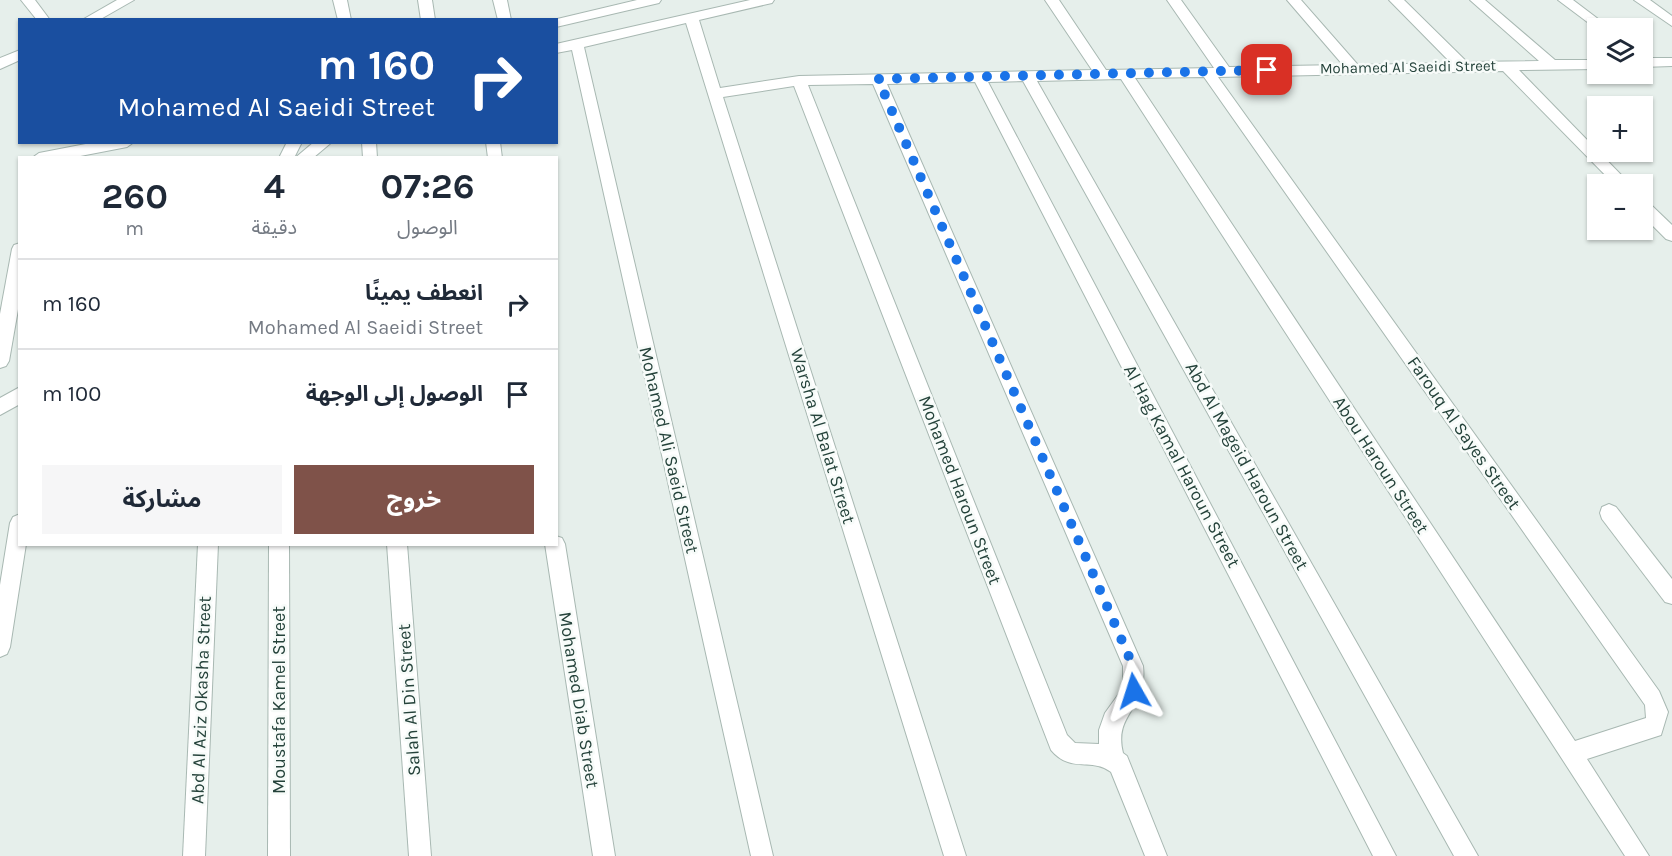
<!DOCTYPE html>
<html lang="ar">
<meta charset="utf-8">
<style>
body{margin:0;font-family:Karla,"Noto Sans Arabic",sans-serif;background:#f6f6f7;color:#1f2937;direction:rtl;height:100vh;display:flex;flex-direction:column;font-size:22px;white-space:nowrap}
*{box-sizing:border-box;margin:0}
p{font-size:20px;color:#747a83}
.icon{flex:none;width:33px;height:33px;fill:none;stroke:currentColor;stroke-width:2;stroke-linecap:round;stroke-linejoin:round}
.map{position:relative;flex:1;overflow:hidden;direction:ltr}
.panel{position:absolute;left:18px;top:156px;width:540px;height:390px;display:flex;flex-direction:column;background:#fff;border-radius:0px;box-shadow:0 2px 4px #0004;direction:rtl}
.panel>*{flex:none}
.top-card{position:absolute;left:18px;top:18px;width:540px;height:126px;border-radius:0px;box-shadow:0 2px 4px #0004;direction:rtl;background:#1a4fa0;color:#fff;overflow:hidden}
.fabs{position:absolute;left:1587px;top:18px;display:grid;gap:12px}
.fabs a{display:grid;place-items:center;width:66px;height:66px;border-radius:0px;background:#fff;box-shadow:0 2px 4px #0004;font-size:30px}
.pin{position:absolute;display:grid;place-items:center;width:51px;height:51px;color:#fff;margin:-26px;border-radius:12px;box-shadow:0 3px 9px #0006}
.me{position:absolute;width:66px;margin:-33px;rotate:354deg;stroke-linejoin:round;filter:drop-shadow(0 0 4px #0008)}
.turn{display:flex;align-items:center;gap:21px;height:126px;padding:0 24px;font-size:27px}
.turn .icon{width:78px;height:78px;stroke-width:2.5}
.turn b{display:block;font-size:42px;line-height:51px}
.eta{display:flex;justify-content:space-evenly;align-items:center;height:102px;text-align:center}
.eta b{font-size:36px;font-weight:700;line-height:42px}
.button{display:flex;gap:12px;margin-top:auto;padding:12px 24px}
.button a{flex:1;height:69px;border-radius:0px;background:#7f5249;color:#fff;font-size:24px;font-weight:700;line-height:69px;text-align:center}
.button a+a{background:#f6f6f7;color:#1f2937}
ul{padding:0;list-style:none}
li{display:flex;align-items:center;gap:18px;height:90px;padding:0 24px;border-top:2px solid #e0e1e3}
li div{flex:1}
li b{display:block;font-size:22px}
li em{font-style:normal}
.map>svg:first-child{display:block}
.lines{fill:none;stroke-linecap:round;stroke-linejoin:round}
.street-casing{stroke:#a8b8b2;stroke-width:2}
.street{fill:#fff;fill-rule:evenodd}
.route{stroke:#1a73e8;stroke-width:10;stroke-dasharray:0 18}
.labels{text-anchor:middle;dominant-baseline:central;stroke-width:5;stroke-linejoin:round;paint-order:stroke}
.far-street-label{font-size:15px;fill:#24423a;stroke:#f7fbf9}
.street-label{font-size:18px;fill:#24423a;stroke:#f7fbf9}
</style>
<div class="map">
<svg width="1672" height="856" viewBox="0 0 1672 856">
<rect width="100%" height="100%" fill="#e6efeb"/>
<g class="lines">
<defs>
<g id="street">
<polygon points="21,0 35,0 50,20 37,20"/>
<polygon points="117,0 134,0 99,20 82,20"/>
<polygon points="333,0 347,0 351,20 338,20"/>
<polygon points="418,0 432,0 435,20 421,20"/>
<polygon points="493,0 507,0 511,20 498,20"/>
<polygon points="637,0 661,0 659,3 556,27 556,20 553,20"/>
<path d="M750 0H774L772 3 699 20 720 88 799 76 1092 70 1045 0H1059L1106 70 1214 68 1167 0H1181L1229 67 1343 65 1287 0H1301L1358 65 1451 63 1389 0H1404L1467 62 1539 61 1470 0H1485L1555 60H1598V69L1519 70 1630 184H1614L1503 71 1218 77 1659 691 1668 712 1661 735 1587 759 1649 856H1625L1121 79 1037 81 1478 856H1454L1023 81 988 82 1396 856H1373L975 82 887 84 1143 666C1148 710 1113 713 1123 753L1127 756 1167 856H1145L1111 772C1092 757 1071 774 1051 750L794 86 723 97 966 856H944L686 23 584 47 773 856H751L572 50 556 53V44ZM1204 77 1645 705 1646 718 1575 741 1135 78ZM873 84 1123 666V688L1105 713 1099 730V744L1075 743 1067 735 808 85Z"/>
<polygon points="1558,0 1573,0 1610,28 1598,28 1598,30"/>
<polygon points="1634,0 1650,0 1672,16 1672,26"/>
<polygon points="20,50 20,60 0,69 0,58"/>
<polygon points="1642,58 1672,58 1672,66 1642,67"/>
<polygon points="96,142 134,142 127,147 70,158 32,158 39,153"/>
<polygon points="287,142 302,142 294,158 279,158"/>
<polygon points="314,142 332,142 313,158 295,158"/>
<polygon points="362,142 376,142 377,158 363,158"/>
<polygon points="486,142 500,142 502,158 488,158"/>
<polygon points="1642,200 1647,201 1672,225 1672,241 1666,239 1642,215"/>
<polygon points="20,243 20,298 9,361 6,366 0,368 0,314 12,249 14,245"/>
<polygon points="20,387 20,404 0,415 0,398"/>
<polygon points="1609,504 1616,507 1672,579 1672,604 1665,602 1602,519 1600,513 1602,507"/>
<polygon points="20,514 20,544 26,544 10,647 7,654 0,657 0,585 10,523 13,517"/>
<polygon points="556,536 562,538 565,544 615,856 593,856 545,544 556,544"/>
<polygon points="198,544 218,544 205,856 183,856"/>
<polygon points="269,544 289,544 290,856 268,856"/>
<polygon points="387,544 407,544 431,856 409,856"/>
</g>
</defs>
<use href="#street" class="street-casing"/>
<use href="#street" class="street"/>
</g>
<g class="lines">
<polyline class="route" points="1134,691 1133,666 878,79 1267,70"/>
</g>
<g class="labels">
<g class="far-street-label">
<text transform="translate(1408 67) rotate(-1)">Mohamed Al Saeidi Street</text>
</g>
<g class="street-label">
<text transform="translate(1464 433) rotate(55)">Farouq Al Sayes Street</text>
<text transform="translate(823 436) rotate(73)">Warsha Al Balat Street</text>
<text transform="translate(669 450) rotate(77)">Mohamed Ali Saeid Street</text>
<text transform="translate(1381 465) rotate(57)">Abou Haroun Street</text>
<text transform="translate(1182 466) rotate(62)">Al Hag Kamal Haroun Street</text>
<text transform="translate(1247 466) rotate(61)">Abd Al Mageid Haroun Street</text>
<text transform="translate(960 490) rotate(69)">Mohamed Haroun Street</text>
<text transform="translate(201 700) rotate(-88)">Abd Al Aziz Okasha Street</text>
<text transform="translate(279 700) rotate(-90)">Moustafa Kamel Street</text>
<text transform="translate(409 700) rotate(-94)">Salah Al Din Street</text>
<text transform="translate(579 700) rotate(81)">Mohamed Diab Street</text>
</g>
</g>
</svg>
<div class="fabs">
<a><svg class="icon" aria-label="layers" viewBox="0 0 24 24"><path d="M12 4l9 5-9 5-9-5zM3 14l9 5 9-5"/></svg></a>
<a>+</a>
<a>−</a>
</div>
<div class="pin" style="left:1267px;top:70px;background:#d93025"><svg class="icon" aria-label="arrive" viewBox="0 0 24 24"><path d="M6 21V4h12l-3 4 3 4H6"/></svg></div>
<svg class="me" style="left:1134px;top:691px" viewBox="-20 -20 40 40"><path d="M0-17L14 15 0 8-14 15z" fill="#1a73e8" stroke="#fff" stroke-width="4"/></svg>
<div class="top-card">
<div class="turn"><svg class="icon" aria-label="right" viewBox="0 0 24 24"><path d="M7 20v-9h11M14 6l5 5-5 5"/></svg><div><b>160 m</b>Mohamed Al Saeidi Street</div></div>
</div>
<section class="panel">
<div class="eta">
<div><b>07:26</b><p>الوصول</p></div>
<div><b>4</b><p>دقيقة</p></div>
<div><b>260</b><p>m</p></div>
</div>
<ul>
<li><svg class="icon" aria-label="right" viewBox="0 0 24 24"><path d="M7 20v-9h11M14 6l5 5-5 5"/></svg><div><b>انعطف يمينًا</b><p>Mohamed Al Saeidi Street</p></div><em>160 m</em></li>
<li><svg class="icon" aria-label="arrive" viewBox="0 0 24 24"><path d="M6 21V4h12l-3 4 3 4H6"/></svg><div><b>الوصول إلى الوجهة</b></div><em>100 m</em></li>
</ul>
<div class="button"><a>خروج</a><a>مشاركة</a></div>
</section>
</div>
